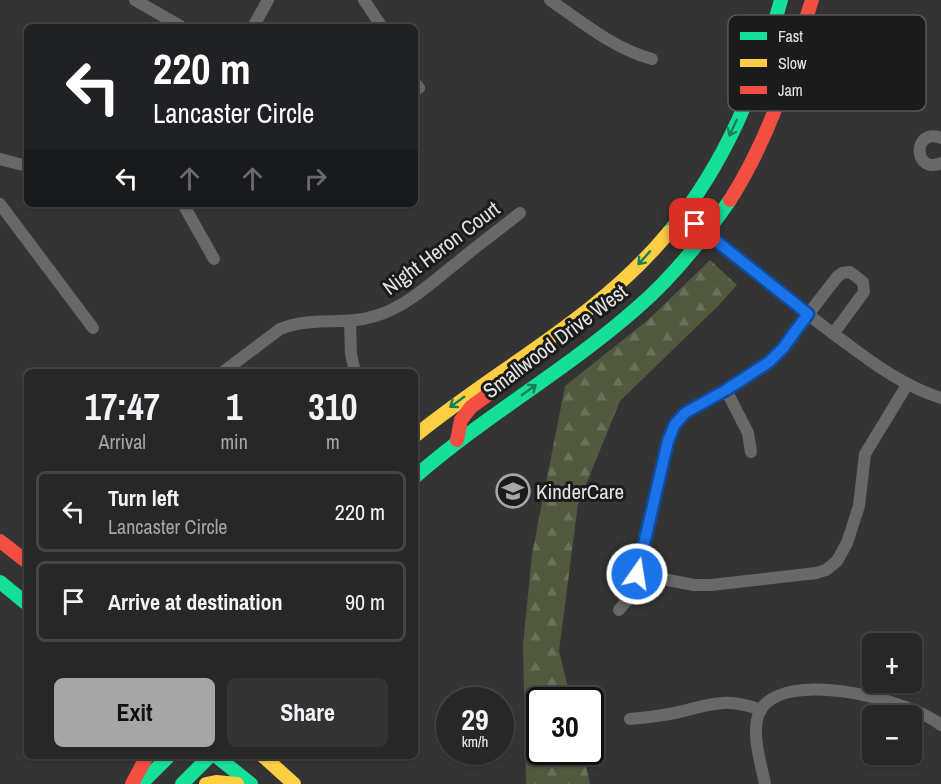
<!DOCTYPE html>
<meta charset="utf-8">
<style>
body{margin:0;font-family:"Archivo Narrow",sans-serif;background:#333334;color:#f1f3f6;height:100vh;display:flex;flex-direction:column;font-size:22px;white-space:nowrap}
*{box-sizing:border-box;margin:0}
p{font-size:20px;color:#a4a5a8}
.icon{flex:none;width:33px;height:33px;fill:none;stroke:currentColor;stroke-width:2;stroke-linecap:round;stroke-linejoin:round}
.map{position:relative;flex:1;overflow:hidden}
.side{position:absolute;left:24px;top:369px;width:394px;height:390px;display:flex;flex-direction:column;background:#272728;border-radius:9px;box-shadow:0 2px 4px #0004,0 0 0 2px #434445}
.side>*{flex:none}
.banner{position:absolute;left:24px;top:24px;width:394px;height:183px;border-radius:9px;box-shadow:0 2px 4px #0004,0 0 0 2px #434445;background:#202124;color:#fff;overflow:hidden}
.controls{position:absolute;left:862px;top:633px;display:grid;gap:12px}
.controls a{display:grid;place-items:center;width:60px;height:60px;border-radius:9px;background:#272728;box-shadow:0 2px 4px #0004,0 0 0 2px #434445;font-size:30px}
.speed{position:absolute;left:436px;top:687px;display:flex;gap:12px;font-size:30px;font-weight:700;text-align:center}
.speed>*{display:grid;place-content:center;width:78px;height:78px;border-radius:50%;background:#272728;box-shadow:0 2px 4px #0004,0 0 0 2px #434445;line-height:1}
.speed small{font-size:15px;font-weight:400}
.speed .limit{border:3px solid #111;border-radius:9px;background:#fff;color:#111}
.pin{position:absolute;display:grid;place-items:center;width:51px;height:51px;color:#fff;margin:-26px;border-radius:12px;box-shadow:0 3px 9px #0006}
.me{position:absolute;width:66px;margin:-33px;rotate:13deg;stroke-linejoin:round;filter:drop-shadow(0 0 4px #0008)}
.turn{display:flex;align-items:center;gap:21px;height:126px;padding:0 30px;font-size:27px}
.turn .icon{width:78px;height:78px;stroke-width:2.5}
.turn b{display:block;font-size:42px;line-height:51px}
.lanes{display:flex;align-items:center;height:57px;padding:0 30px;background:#0003;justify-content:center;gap:30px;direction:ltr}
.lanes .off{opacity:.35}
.eta{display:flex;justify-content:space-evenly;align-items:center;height:102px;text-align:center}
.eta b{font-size:36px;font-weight:800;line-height:42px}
.action{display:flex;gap:12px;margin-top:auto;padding:12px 30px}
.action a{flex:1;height:69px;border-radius:9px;background:#a6a6a7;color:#111;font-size:24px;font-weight:800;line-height:69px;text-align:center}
.action a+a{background:#333334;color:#f1f3f6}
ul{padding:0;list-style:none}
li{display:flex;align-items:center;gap:18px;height:81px;margin:0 12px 9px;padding:0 18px;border:3px solid #434445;border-radius:9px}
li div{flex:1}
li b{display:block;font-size:22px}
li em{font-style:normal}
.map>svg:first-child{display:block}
.forest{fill:url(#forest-firs)}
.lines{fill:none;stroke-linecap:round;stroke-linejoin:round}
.street{stroke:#686867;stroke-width:12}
.fast{stroke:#16e098;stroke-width:14}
.slow{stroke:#ffcf43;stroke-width:14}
.jam{stroke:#f24e42;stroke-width:14}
.oneway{stroke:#187e5a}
.route-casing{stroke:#114b97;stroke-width:15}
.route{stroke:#1a73e8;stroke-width:10}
.labels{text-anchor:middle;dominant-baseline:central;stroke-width:6;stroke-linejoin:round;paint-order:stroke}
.street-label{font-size:21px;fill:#e4e3e5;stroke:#1b1b1c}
.poi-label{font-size:21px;fill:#e4e3e5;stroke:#1b1b1c;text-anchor:start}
.key{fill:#1b1b1c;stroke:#575758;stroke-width:1.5}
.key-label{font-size:16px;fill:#e4e3e5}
</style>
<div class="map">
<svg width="941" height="784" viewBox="0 0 941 784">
<defs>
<pattern id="forest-firs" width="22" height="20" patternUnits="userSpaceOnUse" patternTransform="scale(1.5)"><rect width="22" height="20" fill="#51593f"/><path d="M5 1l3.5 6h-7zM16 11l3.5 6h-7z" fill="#6a715b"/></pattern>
</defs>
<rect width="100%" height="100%" fill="#343435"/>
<polygon class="forest" points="710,260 737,285 718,306 620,401 578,504 559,651 571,700 540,700 540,752 583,752 590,784 526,784 523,645 532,554 565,386 648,320"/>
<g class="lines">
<g class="street">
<polyline points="135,0 182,27"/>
<polyline points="364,0 382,27"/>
<path d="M550 0C582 22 614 49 652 59"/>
<polyline points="253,27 268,0"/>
<polyline points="416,84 419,88"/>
<path d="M941 138C912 127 913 175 941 163"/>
<polyline points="0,159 27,166"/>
<polyline points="0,204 93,328"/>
<polyline points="183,204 214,259"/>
<path d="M683 214C738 256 790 303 846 343 875 365 906 387 941 398"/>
<polyline points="350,321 351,354 355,372"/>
<polyline points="833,334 864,292 863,282 850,272 842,273 837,277 776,356 758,370 685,413 675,424 668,441 637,574 694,585 711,585 816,573 826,570 837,561 847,543 859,506 865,454 907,385"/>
<path d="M223 372 280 329C311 316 344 326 375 316 407 307 433 281 459 261 479 244 500 229 520 213"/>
<polyline points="726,390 748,433 751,452"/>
<polyline points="619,610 628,599 637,574"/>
<path d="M630 719C641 718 652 717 663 715 704 709 718 694 761 710"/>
<path d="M765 784C761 763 750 731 760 711 784 667 910 700 941 725"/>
</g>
<g class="fast">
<path d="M669 232C725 164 758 84 781 0"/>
<path d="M416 476C486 415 568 369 638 307 674 276 703 239 730 200"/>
<polyline points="0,582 27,604"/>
<polyline points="216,756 251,784"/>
<polyline points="141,784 169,756"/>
<polyline points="182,784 210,756"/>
</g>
<g class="slow">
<path d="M416 435C500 367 599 317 669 232"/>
<polyline points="263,756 294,784"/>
<polyline points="206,784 216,782 237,784"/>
</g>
<g class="jam">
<path d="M730 200C770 137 790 70 812 0"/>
<polyline points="457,440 461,420 471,407 522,370"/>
<polyline points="0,541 27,562"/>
<polyline points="132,784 147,756"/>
</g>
</g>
<defs><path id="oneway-shaft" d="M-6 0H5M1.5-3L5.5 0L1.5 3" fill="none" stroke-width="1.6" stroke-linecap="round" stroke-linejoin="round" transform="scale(1.5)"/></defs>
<g class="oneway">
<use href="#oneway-shaft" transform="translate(733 128) rotate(115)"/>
<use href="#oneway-shaft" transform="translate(644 258) rotate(132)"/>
<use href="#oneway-shaft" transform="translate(529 390) rotate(-36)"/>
<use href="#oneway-shaft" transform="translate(457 402) rotate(144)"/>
</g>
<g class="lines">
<defs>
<polyline id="route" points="637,574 668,441 675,424 685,413 726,390 769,362 783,348 808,314 695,224"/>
</defs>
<use href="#route" class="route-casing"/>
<use href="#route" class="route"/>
</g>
<defs>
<symbol id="school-ring" viewBox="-11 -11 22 22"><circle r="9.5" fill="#1b1b1c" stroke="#a6a6a7" stroke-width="1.5"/><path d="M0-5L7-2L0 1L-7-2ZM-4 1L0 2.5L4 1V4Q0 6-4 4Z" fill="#a6a6a7"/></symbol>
</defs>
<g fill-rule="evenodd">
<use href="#school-ring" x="494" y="472" width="38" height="38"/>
</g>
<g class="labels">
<g class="street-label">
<text transform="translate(441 248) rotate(-37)">Night Heron Court</text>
<text transform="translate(555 341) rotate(-37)">Smallwood Drive West</text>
</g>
<g class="poi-label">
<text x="536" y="491">KinderCare</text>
</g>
</g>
<rect x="728" y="15" width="198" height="96" rx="9" class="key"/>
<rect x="740" y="32" width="27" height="8" fill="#16e098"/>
<rect x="740" y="59" width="27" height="8" fill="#ffcf43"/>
<rect x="740" y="86" width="27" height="8" fill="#f24e42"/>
<g class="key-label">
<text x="778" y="42">Fast</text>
<text x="778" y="69">Slow</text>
<text x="778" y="96">Jam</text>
</g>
</svg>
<div class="controls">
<a>+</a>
<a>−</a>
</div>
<div class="speed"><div>29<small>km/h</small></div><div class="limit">30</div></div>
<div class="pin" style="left:695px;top:224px;background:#d93025"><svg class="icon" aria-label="arrive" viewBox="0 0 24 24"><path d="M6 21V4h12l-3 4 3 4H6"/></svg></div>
<svg class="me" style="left:637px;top:574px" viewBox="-20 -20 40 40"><circle r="17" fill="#1a73e8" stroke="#fff" stroke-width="3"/><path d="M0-11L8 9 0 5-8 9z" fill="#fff"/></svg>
<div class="banner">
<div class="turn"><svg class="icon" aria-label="left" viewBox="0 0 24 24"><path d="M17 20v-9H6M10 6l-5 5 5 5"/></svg><div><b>220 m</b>Lancaster Circle</div></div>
<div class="lanes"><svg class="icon" aria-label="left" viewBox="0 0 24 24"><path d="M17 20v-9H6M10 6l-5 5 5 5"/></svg><svg class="icon off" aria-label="ahead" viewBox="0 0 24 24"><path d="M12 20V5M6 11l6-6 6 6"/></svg><svg class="icon off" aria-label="ahead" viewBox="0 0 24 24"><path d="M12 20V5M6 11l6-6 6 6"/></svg><svg class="icon off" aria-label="right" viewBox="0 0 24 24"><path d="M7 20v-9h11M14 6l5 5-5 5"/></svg></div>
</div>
<section class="side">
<div class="eta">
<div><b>17:47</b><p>Arrival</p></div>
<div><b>1</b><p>min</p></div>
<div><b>310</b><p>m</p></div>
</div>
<ul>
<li><svg class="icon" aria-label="left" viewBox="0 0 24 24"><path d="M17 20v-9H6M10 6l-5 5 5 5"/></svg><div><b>Turn left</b><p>Lancaster Circle</p></div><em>220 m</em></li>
<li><svg class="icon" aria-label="arrive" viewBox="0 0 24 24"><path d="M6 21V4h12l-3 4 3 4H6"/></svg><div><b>Arrive at destination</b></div><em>90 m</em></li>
</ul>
<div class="action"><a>Exit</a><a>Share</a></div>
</section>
</div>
